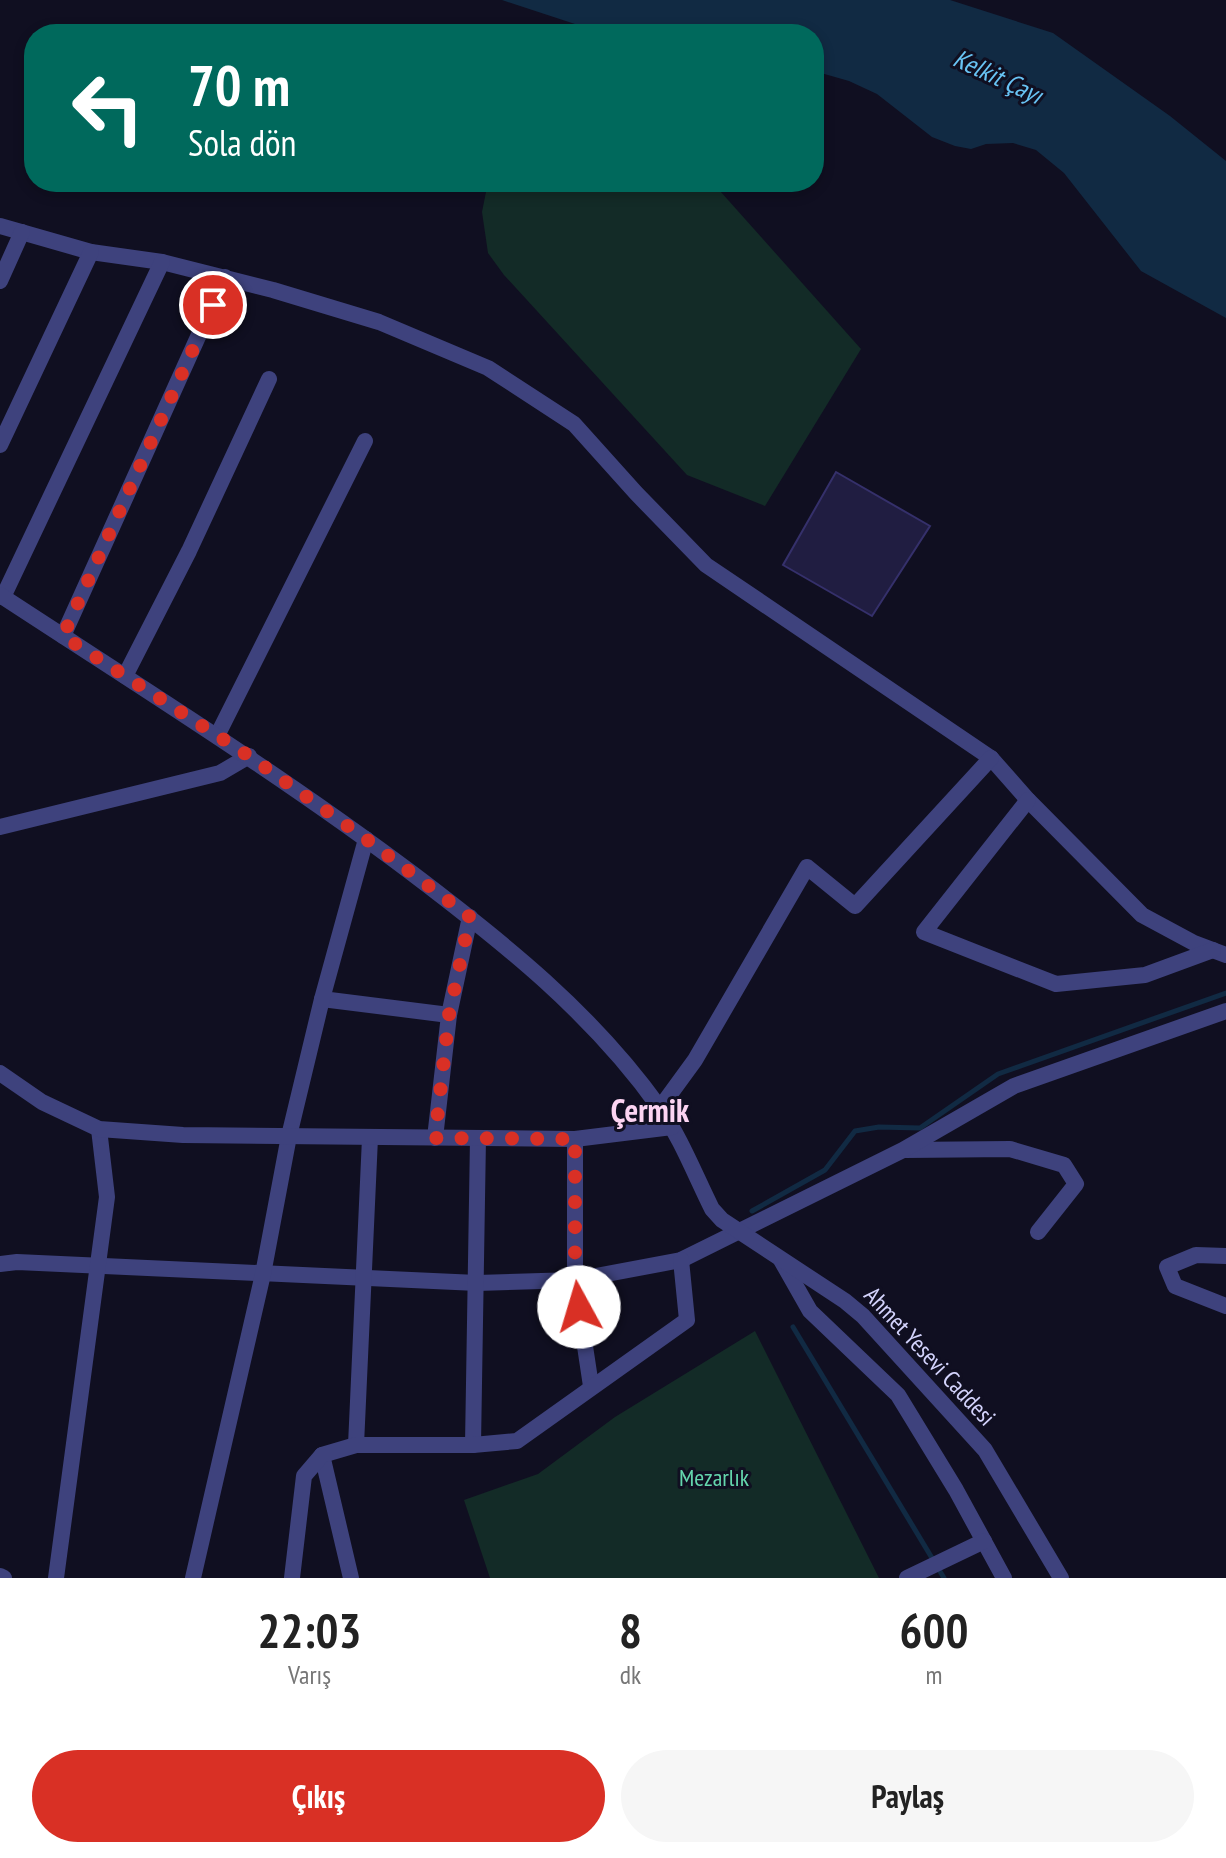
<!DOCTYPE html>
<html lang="tr">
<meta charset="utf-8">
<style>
body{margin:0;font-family:"PT Sans Narrow",sans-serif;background:#f6f6f6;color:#222;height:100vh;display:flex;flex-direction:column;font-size:30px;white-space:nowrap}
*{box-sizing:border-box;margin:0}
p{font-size:26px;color:#767676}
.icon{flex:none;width:44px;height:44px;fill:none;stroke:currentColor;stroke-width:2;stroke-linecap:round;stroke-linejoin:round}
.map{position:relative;height:1578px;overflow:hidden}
.side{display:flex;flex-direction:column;background:#fff;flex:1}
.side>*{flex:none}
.banner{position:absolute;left:24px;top:24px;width:800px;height:168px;border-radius:32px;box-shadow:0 4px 12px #0003;background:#00695c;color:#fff;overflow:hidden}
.pin{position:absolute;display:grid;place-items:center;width:68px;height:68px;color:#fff;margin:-34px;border:4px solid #fff;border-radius:50%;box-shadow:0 2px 8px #0007}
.me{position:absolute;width:88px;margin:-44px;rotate:354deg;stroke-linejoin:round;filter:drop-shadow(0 0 6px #0008)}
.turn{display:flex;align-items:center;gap:28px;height:168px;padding:0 32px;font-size:36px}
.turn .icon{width:104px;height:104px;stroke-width:2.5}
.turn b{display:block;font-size:56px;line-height:68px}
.eta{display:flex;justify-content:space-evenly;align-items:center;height:136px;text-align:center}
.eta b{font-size:48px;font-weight:600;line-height:56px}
.button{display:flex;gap:16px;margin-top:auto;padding:16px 32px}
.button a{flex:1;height:92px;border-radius:48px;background:#d93025;color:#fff;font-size:32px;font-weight:600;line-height:92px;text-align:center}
.button a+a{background:#f6f6f6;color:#222}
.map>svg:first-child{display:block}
.green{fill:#132b27}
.water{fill:#112a43}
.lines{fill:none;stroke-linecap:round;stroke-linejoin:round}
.stream{stroke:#112a43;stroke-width:5}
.building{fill:#201d41;stroke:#35306b;stroke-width:2}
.minor{stroke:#3e427d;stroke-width:16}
.tertiary{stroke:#3e427d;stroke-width:16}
.route{stroke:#d93025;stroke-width:14;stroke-dasharray:0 25.2}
.labels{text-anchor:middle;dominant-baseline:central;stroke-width:6;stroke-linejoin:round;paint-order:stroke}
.street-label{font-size:24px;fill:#d3d3fc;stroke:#100f21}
.park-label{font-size:24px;fill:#64d6ad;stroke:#100f21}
.water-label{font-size:26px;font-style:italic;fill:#68c3f4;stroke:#100f21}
.district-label{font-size:32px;font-weight:bold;fill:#fcd4f2;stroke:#100f21}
</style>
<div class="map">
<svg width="1226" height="1578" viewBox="0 0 1226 1578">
<rect width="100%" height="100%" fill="#100f21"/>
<g class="green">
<polygon points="488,182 712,182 861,349 765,506 687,475 504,275 488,253 482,212"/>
<polygon points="755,1331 879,1578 490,1578 464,1500 538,1474 615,1417"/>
</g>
<polygon class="water" points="502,0 950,0 1053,33 1170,116 1226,161 1226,318 1141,271 1064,173 1036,150 1013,143 986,144 971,149 955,146 932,137 877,94 849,81 814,71 814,34 672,34 616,31 578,25"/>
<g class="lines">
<g class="stream">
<polyline points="752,1211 825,1170 855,1131 879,1127 920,1128 998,1074 1226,993"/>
<polyline points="793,1327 944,1578"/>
</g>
</g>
<polygon class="building" points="836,472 930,526 872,616 783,565"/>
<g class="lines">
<g class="minor">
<polyline points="0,226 91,252 162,262 273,290 379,322 488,368 574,424 636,493 706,565 991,758 1028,800 1142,915 1194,943 1226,955"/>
<polyline points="0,281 22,232"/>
<polyline points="0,445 91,252"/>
<polyline points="3,597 162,262"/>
<polyline points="63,636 225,277"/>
<polyline points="125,676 189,551 269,379"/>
<polyline points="217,736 365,441"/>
<polyline points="1028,800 924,932 1056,984 1145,975 1213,950"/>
<polyline points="0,827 220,773 249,756"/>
<polyline points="322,999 449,1015"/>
<polyline points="660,1108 695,1060 807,867 855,906 991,758"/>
<polyline points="435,1138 449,1015 470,917"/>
<polyline points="575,1139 575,1280 591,1386"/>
<polyline points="905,1150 1010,1149 1064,1165 1076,1184 1038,1232"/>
<polyline points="1226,1256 1196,1255 1167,1267 1175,1286 1226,1306"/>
<polyline points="781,1260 810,1311 898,1395 956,1490 1004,1578"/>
<polyline points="0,1264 17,1262 477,1283 575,1280 681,1260 903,1150 1014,1086 1226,1011"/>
<polyline points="356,1445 370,1138"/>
<polyline points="473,1445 478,1138"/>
<polyline points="322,1455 351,1578"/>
<polyline points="56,1578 107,1197 99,1129"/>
<polyline points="193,1578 263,1274 289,1136 322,999 366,839"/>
<polyline points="292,1578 304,1476 322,1455 356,1445 473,1445 517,1441 687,1320 681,1260"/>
</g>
<g class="tertiary">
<path d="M0 595C139 686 280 774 413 874 504 943 592 1013 659 1107 681 1138 695 1175 712 1209L722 1220 845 1301 863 1316 985 1450 1061 1578"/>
<polyline points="0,1073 42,1102 99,1129 183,1135 575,1139 672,1127"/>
<polyline points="0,1576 4,1578"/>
<polyline points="907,1578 984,1541"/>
</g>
</g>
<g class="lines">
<polyline class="route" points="213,305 63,636 249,756 366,839 470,917 449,1015 435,1138 575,1139 575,1280 579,1307"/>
</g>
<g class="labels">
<g class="street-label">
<text transform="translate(930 1356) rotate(47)">Ahmet Yesevi Caddesi</text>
</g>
<g class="park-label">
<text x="714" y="1477">Mezarlık</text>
</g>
<g class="water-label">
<text transform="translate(998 76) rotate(25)">Kelkit Çayı</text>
</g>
<g class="district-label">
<text x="650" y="1110">Çermik</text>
</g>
</g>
</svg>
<div class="pin" style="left:213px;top:305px;background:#d93025"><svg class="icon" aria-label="arrive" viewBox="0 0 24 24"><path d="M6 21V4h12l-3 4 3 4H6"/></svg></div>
<svg class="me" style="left:579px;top:1307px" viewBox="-20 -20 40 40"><circle r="19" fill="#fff"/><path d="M0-13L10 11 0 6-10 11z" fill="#d93025"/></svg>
<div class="banner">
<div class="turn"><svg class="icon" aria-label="left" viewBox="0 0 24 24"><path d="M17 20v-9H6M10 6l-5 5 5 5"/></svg><div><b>70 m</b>Sola dön</div></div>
</div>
</div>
<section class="side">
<div class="eta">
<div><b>22:03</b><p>Varış</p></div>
<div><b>8</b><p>dk</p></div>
<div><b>600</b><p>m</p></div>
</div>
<div class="button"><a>Çıkış</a><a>Paylaş</a></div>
</section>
